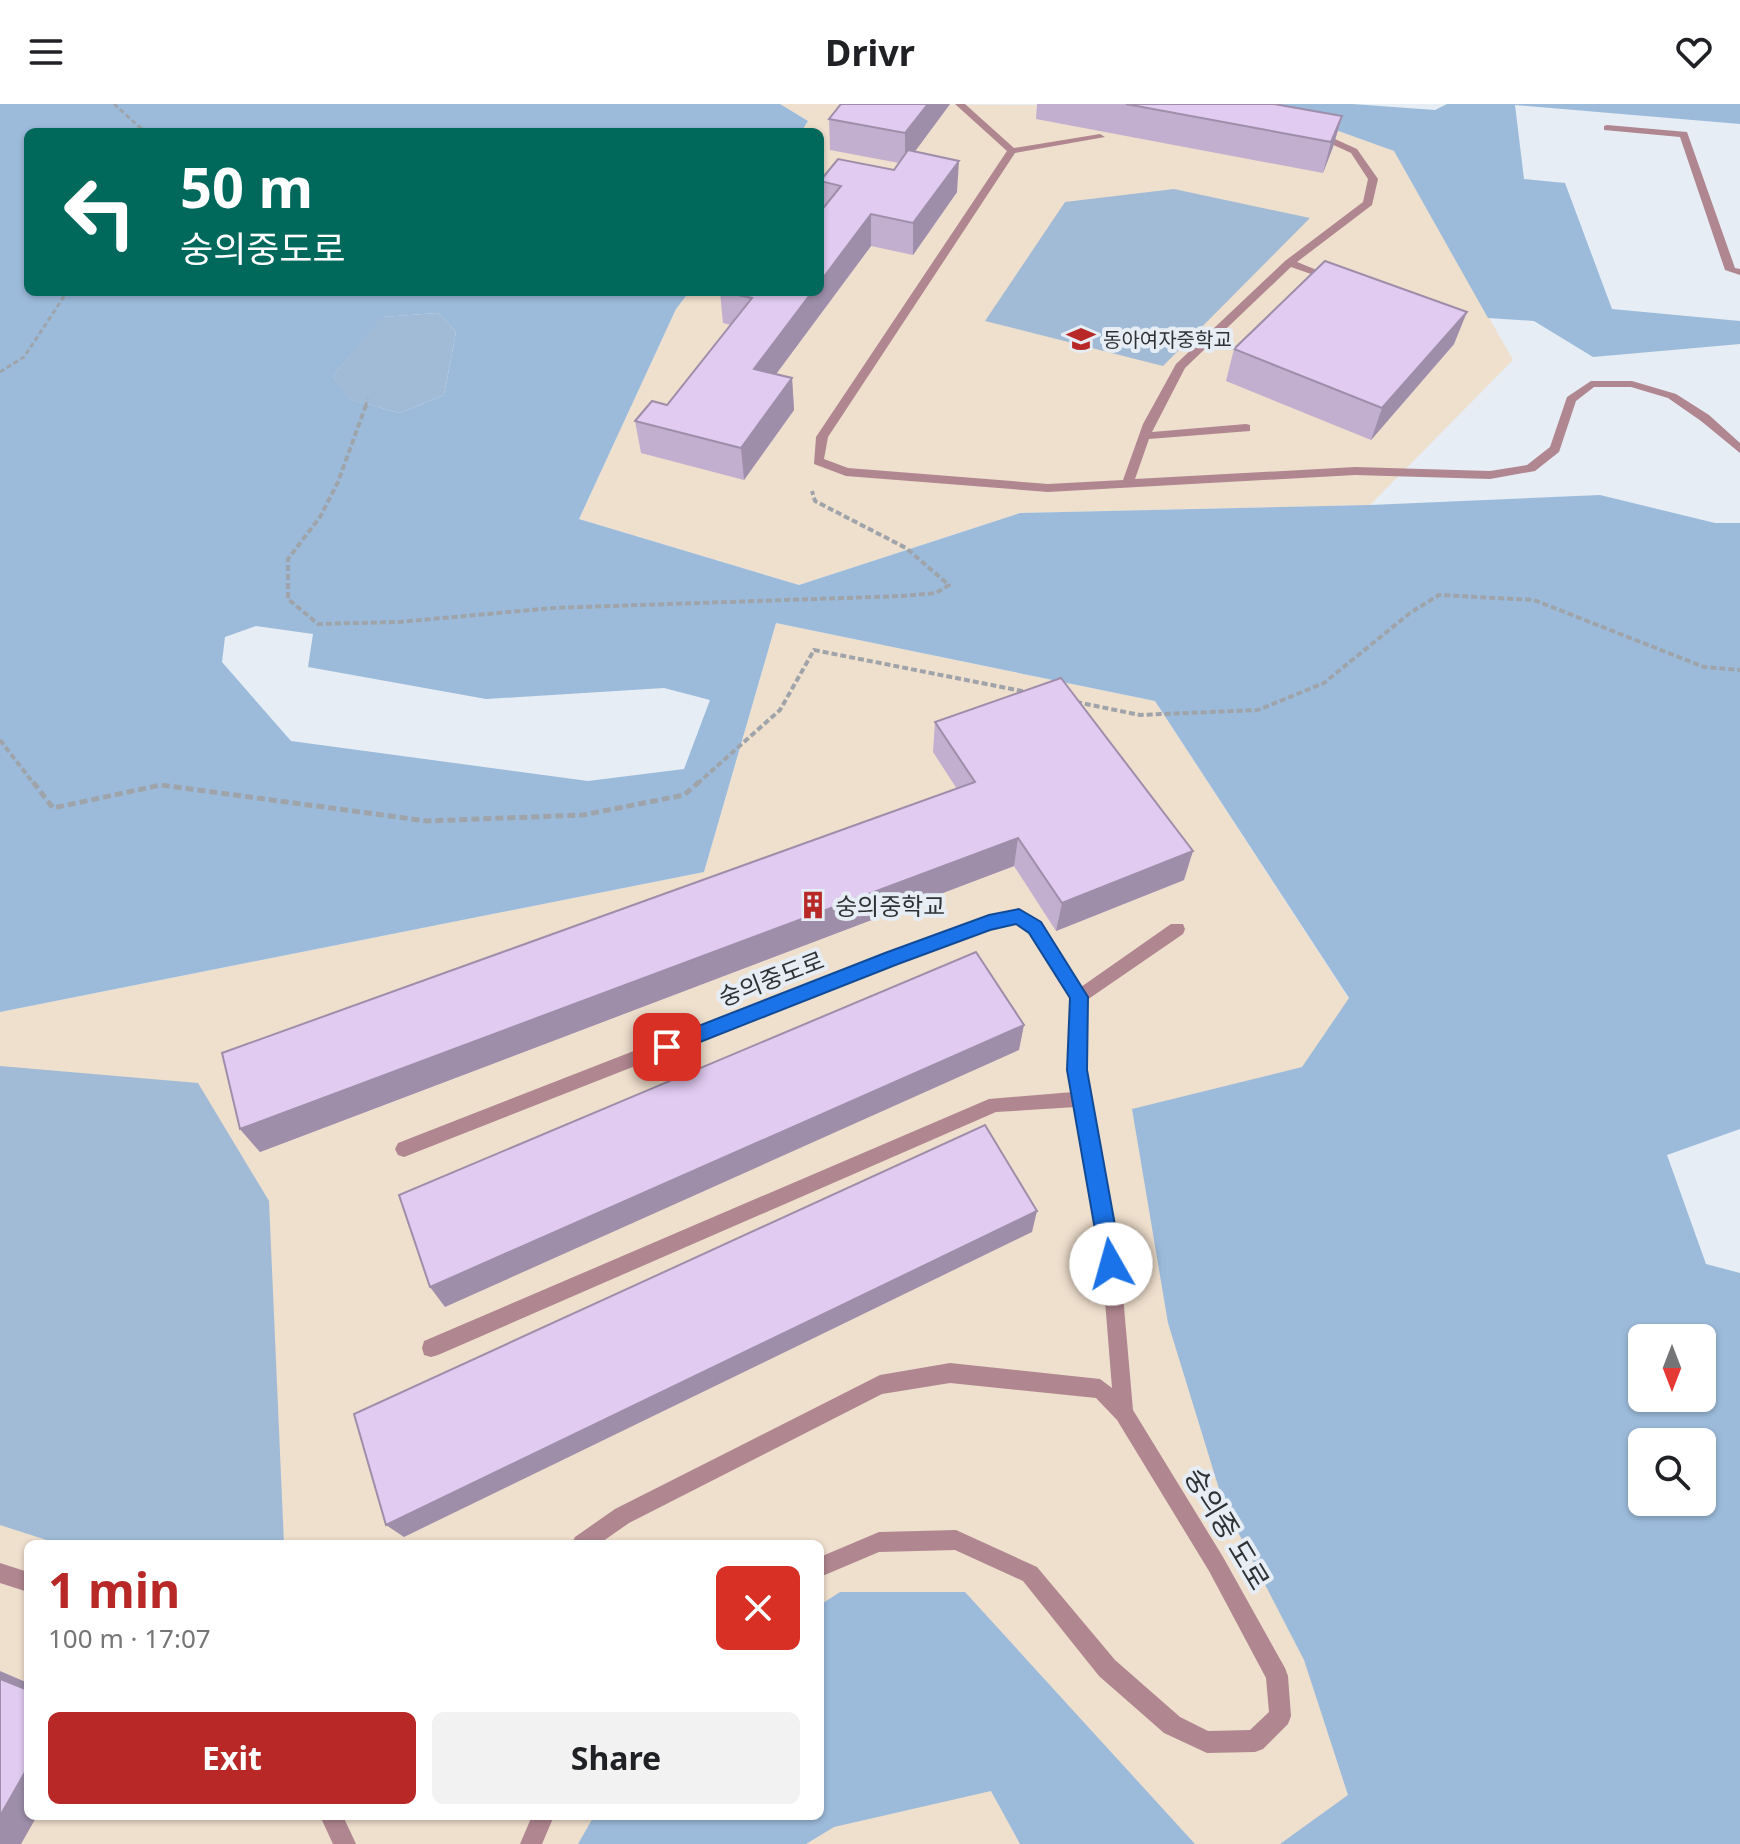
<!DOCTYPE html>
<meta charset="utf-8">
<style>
body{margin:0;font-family:"Noto Sans","Noto Sans KR",sans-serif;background:#f2f2f2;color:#202124;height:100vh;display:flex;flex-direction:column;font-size:30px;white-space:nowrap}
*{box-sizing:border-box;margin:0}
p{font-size:26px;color:#757577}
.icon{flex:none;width:44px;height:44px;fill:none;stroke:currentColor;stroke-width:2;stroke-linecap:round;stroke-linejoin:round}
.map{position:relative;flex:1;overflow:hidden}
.side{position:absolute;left:24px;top:1436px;width:800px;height:280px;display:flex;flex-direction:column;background:#fff;border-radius:12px;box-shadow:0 2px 6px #0004}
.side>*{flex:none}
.hud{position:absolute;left:24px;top:24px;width:800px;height:168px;border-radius:12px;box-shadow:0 2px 6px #0004;background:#00695c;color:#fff;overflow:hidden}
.needle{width:52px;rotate:180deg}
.buttons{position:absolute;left:1628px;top:1220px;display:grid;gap:16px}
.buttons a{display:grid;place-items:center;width:88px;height:88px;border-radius:12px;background:#fff;box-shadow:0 2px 6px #0004;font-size:40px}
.pin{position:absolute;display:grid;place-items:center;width:68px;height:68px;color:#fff;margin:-34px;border-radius:16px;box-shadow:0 4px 12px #0006}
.me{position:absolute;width:88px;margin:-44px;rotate:353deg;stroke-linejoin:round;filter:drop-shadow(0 0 6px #0008)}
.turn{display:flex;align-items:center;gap:28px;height:168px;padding:0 24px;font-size:36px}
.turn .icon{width:104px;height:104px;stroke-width:2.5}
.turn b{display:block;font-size:56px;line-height:68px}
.round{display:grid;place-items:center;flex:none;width:84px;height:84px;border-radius:12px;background:#f2f2f2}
.headline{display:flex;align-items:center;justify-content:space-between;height:136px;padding:0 24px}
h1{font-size:48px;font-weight:700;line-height:60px;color:#b72826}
.button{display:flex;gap:16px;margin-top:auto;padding:16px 24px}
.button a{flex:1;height:92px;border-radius:12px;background:#b72826;color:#fff;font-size:32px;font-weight:700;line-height:92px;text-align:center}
.button a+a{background:#f2f2f2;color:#202124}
header{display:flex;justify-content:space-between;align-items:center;height:104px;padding:0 24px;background:#fff;font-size:36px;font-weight:700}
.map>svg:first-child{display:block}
.education{fill:#efdfcd;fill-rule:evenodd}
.green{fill:#a1bbd7}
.forest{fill:#9cbbdb;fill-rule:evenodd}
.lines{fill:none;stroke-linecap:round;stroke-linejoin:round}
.path-far2{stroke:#9fa4aa;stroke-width:3;stroke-dasharray:5 3;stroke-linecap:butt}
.path-far1{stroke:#9fa4aa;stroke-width:4;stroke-dasharray:6 3;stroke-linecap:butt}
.path{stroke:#9fa4aa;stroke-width:5;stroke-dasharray:8 4;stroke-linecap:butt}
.service{fill:#b08690;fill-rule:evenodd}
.wall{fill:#c2afcf}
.shaded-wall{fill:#9e8ea9}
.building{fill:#e1cbf1;stroke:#9e8ea9;stroke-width:2}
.route{fill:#1a73e8;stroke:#114b97;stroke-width:2}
.labels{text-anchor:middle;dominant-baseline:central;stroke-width:8;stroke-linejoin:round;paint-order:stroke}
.far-poi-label{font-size:20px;fill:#2f3235;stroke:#e6edf4;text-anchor:start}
.poi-label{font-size:24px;fill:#2f3235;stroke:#e6edf4;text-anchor:start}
.street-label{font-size:24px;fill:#2f3235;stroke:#e6edf4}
.near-street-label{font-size:28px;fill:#2f3235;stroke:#e6edf4}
</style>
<header><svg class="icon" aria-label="menu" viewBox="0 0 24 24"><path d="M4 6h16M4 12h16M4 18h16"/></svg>Drivr<svg class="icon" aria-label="heart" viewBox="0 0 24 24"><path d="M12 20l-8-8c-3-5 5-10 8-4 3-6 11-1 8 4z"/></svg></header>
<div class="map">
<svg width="1740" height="1740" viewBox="0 0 1740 1740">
<rect width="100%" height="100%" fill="#e6edf4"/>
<g class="education">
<polygon points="780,0 1275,2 1394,46 1513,256 1370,401 1020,409 799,481 579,415 676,205 689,188 820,188 820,28 801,28 808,17"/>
<path d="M776 519 1155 597 1349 895 1632 1740H0V908L704 768ZM28 1440H820V1712H28Z"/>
</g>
<g class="green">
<polygon points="1174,85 1310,114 1163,262 985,217 1065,98"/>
<polygon points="438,209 456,228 444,291 400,309 347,295 333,272 381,213"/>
<polygon points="0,962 198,979 269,1097 284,1440 59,1440 0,1421"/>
</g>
<g class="forest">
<path d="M0 0H780L808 17 801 28H28V188H689L676 205 579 415 799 481 1020 409 1370 401 1600 391 1715 419H1740V1025L1667 1051 1706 1160 1740 1169V1740H1280L1348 1691 1304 1556 1224 1401 1168 1219 1132 1005 1302 963 1349 894 1155 597 776 519 704 768 0 908ZM438 209 456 228 444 291 400 309 348 295 333 272 382 213ZM256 522 313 530 308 563 486 595 664 584 710 596 684 665 588 677 291 637 222 558 225 533ZM1642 1234H1702V1294H1642ZM1642 1338H1702V1398H1642Z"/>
<polygon points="1264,0 1352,0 1435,6 1447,0 1740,0 1740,20 1515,1 1524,75 1565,79 1612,205 1740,217 1740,240 1593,253 1534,217 1488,214 1394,47"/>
<polygon points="840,1488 965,1488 1195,1740 1020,1740 991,1687 834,1723 806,1740 578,1740 594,1712 820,1712 820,1501"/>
</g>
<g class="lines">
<g class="path-far2">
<polyline points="114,0 145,28"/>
<polyline points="0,268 24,253 67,188"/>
<polyline points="365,303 368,295"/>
</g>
<g class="path-far1">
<polyline points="366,301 338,378 320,413 288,455 288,495 318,520 399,518 553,504 902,492 936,489 949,481 906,444 815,397 812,387"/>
<polyline points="1076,598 1140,611 1258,606 1324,579 1410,509 1439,491 1534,496 1704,563 1740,566"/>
<polyline points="0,636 34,680"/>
<polyline points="697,680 780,606 814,546 1027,588"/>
</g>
<polyline class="path" points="33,678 53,704 161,681 427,717 583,711 684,691 699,678"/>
<g class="service">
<polygon points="955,0 965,0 1014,44 1100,30 1105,33 1015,49 828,333 824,355 848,364 1048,380 1123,376 1143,320 1176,260 1285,157 1363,98 1368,75 1351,49 1312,31 1312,27 1315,26 1357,45 1378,75 1372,101 1297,158 1339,175 1334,178 1291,163 1185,264 1152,328 1246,320 1250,321 1250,327 1149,335 1135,375 1355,363 1490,367 1527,361 1550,343 1567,293 1591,277 1632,277 1676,290 1709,311 1740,339 1740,349 1701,317 1668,294 1631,283 1594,283 1576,297 1559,348 1535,367 1490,375 1355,371 1048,388 846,372 814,360 816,333 1007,47"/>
<polygon points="1607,21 1687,28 1735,164 1740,165 1740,171 1725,166 1680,33 1604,26 1604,22"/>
<polygon points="1019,807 1041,818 1081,883 1171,820 1183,820 1185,825 1183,830 1087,896 1085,966 1118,1134 1133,1306 1223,1453 1285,1564 1288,1572 1291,1612 1288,1620 1263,1645 1255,1648 1207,1649 1164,1629 1099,1572 1023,1477 955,1446 879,1448 820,1473 820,1453 879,1428 956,1426 1037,1463 1115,1556 1180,1613 1208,1627 1250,1626 1269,1608 1266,1574 1209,1467 1117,1316 1096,1294 950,1279 882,1290 629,1419 599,1440 572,1440 575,1433 615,1405 880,1271 950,1259 1100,1275 1112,1284 1100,1134 1076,1003 996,1008 438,1251 431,1253 424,1251 422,1244 424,1237 989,995 1073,988 1069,966 1071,894 1029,828 1017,820 990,825 897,859 404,1053 398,1051 395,1045 398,1039 885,849 989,813"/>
<polygon points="0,1459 28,1468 28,1488 0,1479"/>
<polygon points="320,1712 343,1712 356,1740 333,1740"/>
<polygon points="532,1712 554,1712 542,1740 520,1740"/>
</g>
</g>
<g class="wall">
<polygon points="950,0 914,48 957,88 913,151 871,142 776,270 792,274 794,306 744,376 641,349 635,317 667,301 731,221 723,219 720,188 820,188 820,77 894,66 899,59 830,46 829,15"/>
<polygon points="1037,0 1126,0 1342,12 1333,43 1323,69 1036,15"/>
<polygon points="1454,240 1371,336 1226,277 1234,245"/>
<polygon points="935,618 1184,776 1056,827 1014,762 260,1048 240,1025 957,685 933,648"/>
</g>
<g class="shaded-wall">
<polygon points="928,0 950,0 905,61 905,29"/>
<polygon points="1342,12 1333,43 1323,69 1331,38"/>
<polygon points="959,57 957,88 913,151 913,119"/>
<polygon points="871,110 871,142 756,297 754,265 812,188 820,188 820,178"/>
<polygon points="1467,208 1454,240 1371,336 1382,304"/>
<polygon points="792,274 794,306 744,376 741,344"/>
<polygon points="1018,734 1014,762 260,1048 240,1025"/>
<polygon points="1193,747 1184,776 1056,827 1062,799"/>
<polygon points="1024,921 1019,946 445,1203 430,1183"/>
<polygon points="1037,1107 1032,1128 404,1433 386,1421"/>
<polygon points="0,1567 28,1579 28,1586 0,1575"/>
<polygon points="28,1663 28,1712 37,1712 21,1740 0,1740 0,1712"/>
</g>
<g class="building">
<polygon points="841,0 928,0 905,29 829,15"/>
<polygon points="1126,0 1274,0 1342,12 1331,38"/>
<polygon points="908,46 959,57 913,119 871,110 820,178 820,108 841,82 820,77 838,55 894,66"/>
<polygon points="1325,157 1467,208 1382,304 1234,245"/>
<polygon points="724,188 812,188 754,265 792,274 741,344 635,317 652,297 667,301 752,194"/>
<polygon points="1061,574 1193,747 1062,799 1018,734 240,1025 222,949 975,678 935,618"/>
<polygon points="976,848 1024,921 430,1183 399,1091"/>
<polygon points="985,1021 1037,1107 386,1421 354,1310"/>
<polygon points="0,1575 28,1586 28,1663 0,1712"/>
</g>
<polygon class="route" points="1019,805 1041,818 1088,893 1087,966 1122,1160 1119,1167 1111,1170 1104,1167 1101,1160 1067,966 1070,894 1029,829 1016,820 990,826 898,860 667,951 657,943 660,937 885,849 989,811"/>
<defs>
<symbol id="school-bare" viewBox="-9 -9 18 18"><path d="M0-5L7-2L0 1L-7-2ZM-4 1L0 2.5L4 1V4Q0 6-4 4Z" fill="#b72826" stroke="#e6edf4" stroke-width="2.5" paint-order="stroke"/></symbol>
<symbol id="building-bare" viewBox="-9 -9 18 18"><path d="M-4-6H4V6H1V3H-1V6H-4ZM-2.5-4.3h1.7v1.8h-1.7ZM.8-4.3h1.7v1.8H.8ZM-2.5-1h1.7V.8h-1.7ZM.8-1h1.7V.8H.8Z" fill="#b72826" stroke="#e6edf4" stroke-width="2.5" paint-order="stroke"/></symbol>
</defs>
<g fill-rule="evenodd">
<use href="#school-bare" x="1061" y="215" width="40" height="40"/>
<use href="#building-bare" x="793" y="781" width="40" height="40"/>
</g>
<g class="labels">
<g class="far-poi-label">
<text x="1103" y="235">동아여자중학교</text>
</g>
<g class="poi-label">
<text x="835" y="801">숭의중학교</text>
</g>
<g class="street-label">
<text transform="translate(771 874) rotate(-21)">숭의중도로</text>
</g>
<g class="near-street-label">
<text transform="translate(1228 1424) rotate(59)">숭의중 도로</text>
</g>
</g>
</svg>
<div class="buttons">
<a><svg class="needle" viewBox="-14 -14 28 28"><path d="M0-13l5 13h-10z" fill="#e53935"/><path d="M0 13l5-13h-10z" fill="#757577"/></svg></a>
<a><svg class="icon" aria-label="search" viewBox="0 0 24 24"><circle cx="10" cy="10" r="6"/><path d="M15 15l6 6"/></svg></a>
</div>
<div class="pin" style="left:667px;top:943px;background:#d93025"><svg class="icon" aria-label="arrive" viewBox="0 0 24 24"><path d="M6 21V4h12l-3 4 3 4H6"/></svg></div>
<svg class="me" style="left:1111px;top:1160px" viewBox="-20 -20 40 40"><circle r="19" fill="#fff"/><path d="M0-13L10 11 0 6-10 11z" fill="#1a73e8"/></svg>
<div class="hud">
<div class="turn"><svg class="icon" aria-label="left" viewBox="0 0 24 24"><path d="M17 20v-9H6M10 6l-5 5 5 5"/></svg><div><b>50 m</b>숭의중도로</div></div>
</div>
<section class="side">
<div class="headline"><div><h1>1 min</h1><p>100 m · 17:07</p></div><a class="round" style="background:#d93025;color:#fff"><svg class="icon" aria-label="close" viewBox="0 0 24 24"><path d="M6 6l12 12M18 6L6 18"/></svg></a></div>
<div class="button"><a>Exit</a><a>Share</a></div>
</section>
</div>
